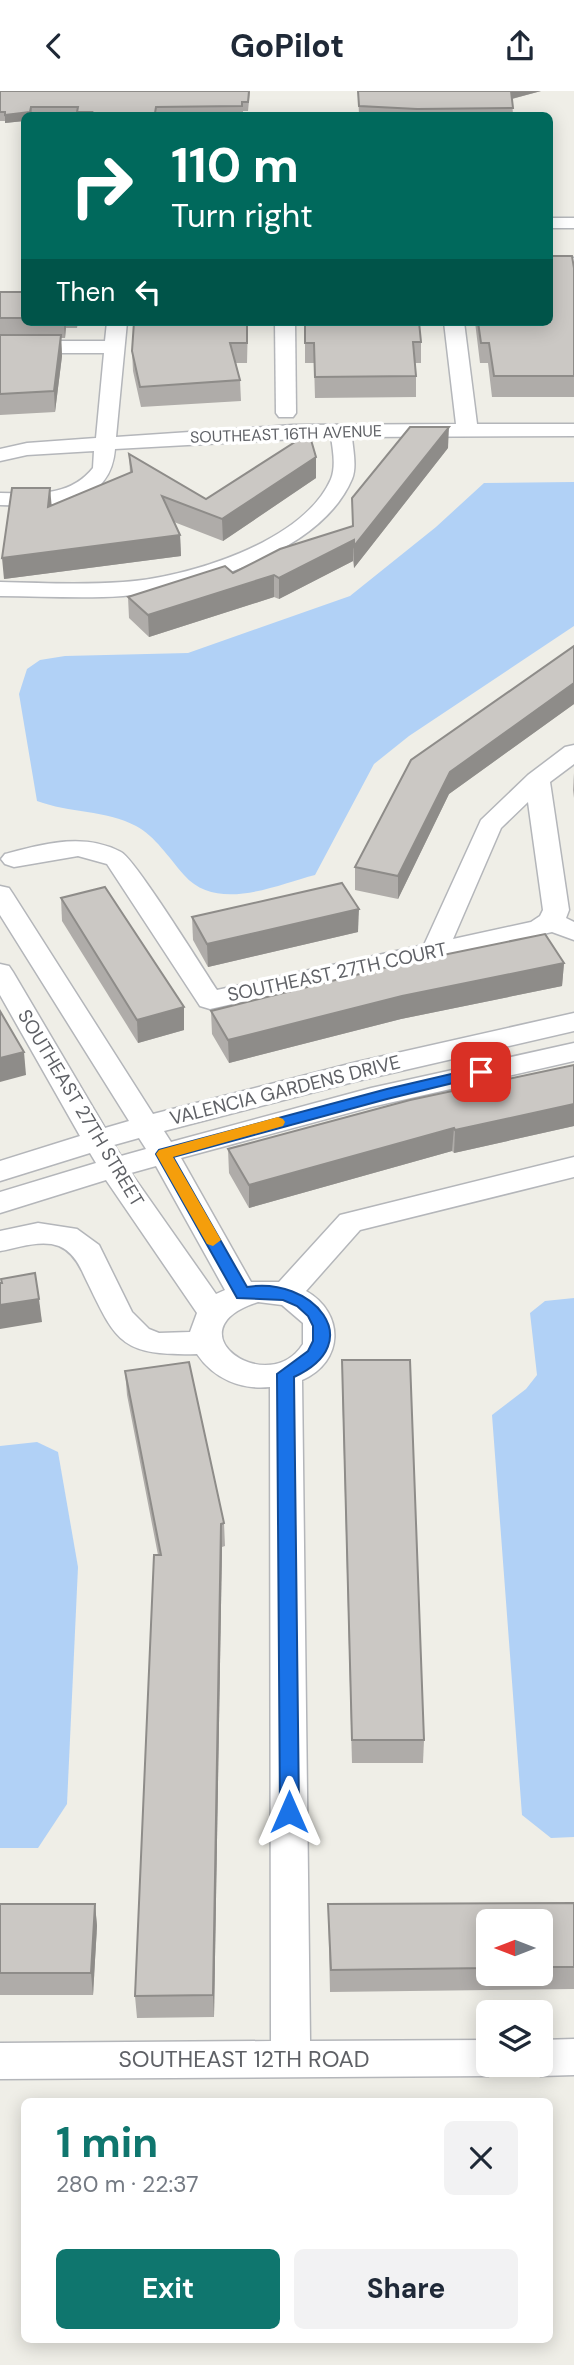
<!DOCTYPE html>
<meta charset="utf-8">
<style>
body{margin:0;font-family:"DM Sans",sans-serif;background:#f2f2f3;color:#1f2937;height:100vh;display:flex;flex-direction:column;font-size:26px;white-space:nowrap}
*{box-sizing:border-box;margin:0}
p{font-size:23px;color:#747a83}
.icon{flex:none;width:38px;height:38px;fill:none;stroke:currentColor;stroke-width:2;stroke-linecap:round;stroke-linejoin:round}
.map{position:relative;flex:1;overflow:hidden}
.sheet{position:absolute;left:21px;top:2007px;width:532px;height:245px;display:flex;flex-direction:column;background:#fff;border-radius:10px;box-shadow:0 4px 18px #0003}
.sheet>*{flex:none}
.hud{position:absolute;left:21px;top:21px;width:532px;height:214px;border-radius:10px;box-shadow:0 4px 18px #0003;background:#00695c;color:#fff;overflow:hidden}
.needle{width:46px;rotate:270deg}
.controls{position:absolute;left:476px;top:1818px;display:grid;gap:14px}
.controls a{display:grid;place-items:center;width:77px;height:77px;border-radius:10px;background:#fff;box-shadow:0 4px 18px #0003;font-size:35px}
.pin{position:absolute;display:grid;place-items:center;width:60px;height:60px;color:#fff;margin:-30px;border-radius:14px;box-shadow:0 4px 10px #0006}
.me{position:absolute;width:77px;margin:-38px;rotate:0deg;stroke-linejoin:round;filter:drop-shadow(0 0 5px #0008)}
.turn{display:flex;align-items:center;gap:24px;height:147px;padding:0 35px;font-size:32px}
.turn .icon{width:91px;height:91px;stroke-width:2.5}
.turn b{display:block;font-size:49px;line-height:60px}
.then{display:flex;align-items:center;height:66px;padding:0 35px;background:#0003;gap:14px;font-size:26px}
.round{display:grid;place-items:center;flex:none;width:74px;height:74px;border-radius:10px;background:#f2f2f3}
.head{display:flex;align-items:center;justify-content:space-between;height:119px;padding:0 35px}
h1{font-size:42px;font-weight:700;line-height:52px;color:#0f766e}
.button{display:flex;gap:14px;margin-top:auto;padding:14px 35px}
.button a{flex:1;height:80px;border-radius:10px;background:#0f766e;color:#fff;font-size:28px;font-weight:700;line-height:80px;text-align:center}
.button a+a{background:#f2f2f3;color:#1f2937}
header{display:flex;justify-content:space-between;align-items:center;height:91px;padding:0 35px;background:#fff;font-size:32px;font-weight:700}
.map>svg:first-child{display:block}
.water{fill:#b1d1f6}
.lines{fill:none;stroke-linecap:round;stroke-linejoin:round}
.minor-casing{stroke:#b4b6ba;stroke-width:3}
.minor{fill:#fff;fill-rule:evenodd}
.wall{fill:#afaca9;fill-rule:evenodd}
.shaded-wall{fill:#8e8c89}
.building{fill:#cbc8c4;stroke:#8e8c89;stroke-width:2}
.route{fill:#1a73e8;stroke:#114b97;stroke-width:2}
.slow{fill:#f59e0b}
.labels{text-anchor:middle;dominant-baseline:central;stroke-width:7;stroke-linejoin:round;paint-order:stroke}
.far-street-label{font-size:16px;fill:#5f6166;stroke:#fff}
.street-label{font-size:19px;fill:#5f6166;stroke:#fff}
.near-street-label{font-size:23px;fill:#5f6166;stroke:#fff}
</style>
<header><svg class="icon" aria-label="back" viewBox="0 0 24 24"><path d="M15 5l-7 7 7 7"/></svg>GoPilot<svg class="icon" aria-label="share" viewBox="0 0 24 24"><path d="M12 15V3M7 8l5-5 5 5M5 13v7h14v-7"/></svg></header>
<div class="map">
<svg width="574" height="2274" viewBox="0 0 574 2274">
<rect width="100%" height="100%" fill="#efeee7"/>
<g class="water">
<path d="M574 391V535L409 645 374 673 315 784C276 794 217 822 184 784 169 767 155 745 136 735 106 719 69 722 37 710L19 603 27 578 40 569 65 565 188 562 350 505 436 436 484 392Z"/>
<polygon points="574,1207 574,1746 551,1747 522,1724 492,1324 526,1298 537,1284 530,1222 545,1210"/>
<polygon points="37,1351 58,1361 78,1476 67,1713 38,1757 0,1757 0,1355"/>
</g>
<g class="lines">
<defs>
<g id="minor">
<rect x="550" y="127" width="24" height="10"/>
<polygon points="574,167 574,179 550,178 550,168"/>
<path d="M107 231H127L116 346 293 334 456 333 444 231H464L477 333H574V345L352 346C353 359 357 376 352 388 321 462 196 499 123 505 82 508 41 505 0 505V491C41 492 82 494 123 491 186 487 303 452 331 388 336 376 333 359 331 346L115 358C110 419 47 415 0 414V402C34 402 69 407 93 377L94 360 27 364 0 370V358L27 352 96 347 104 262H0V250H105Z"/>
<polygon points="275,231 295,231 296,322 293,326 279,326 276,322"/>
<path d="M574 654V673L550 691 569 819 566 827 574 831V849L552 841 210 918 200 915 107 773 78 765 14 776 5 773 1 768 5 763C43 753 84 741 121 761 135 768 203 878 217 899L424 854 481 729 528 684 565 656ZM528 711 543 819 540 825 531 831 453 848 501 737Z"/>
<path d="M0 795 9 797 13 803 153 1023 357 971 574 922V940L357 990 164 1040 171 1051 371 997 574 952V970L371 1016 181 1067 251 1191H279L340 1124 574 1066V1086L360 1139 306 1200C345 1222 344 1271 302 1289L310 1950 488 1949V1974H505L502 1980 488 1985 0 1988V1952L271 1950 270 1296C241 1299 214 1288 197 1263 118 1265 116 1250 83 1182 78 1171 71 1160 59 1155 41 1148 17 1157 0 1160V1140L38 1132 77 1138 99 1154 132 1221 149 1238 159 1242 190 1241 197 1222 106 1089 0 1122V1101L96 1072 90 1062 0 1090V1070L80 1045 0 904V873L9 875 13 881 105 1037 129 1030 0 824ZM139 1047 146 1058 121 1065 114 1054ZM156 1075 225 1199 216 1203 131 1082ZM258 1211 282 1214 303 1232V1253C268 1309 169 1239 258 1211Z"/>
<polygon points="574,1948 574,1984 541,1985 527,1980 524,1974 541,1974 541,1949"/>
</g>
</defs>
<use href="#minor" class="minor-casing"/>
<use href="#minor" class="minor"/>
</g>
<g class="wall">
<polygon points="0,0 250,0 248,20 243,20 243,24 24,24 24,30 5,32 5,30 0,30"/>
<polygon points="358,0 541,0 512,8 513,24 359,24"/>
<polygon points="574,177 574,306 492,306 488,272 480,272 475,231 550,231"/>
<polygon points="0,201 24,201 24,231 78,231 77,237 66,237 65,247 61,247 62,265 55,321 0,324"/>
<polygon points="134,231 248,231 247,272 236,272 240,289 241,310 141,316 133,280 132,260"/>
<polygon points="305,231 421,251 421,272 415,272 416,285 416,306 315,307 314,272 305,272"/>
<polygon points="448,357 354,477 353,470 279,508 274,506 149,546 129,527 128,506 233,482 352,435 352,407"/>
<polygon points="129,363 206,408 316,366 316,387 223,450 174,431 180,444 181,465 4,488 51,415 130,382"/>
<polygon points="574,555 574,613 449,703 398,808 355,799 355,776"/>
<polygon points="574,682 574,707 573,699"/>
<polygon points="61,807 184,939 138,952 62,830"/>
<polygon points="192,826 358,841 208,876 193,849"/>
<polygon points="564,872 562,895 401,928 229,972 212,943 211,920"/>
<polygon points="574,974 574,1035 454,1062 452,1060 249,1117 229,1082 228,1058"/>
<polygon points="342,1269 424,1649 423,1672 352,1672 342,1292"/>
<polygon points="125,1280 224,1432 225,1455 222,1456 214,1926 137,1927 135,1905 158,1464 127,1304"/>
<path d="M574 1812V1898L330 1901 328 1813ZM488 1830H541V1883H488Z"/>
<polygon points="0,1813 95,1813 97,1835 93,1904 0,1904"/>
</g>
<g class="shaded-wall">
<polygon points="511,0 541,0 511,8"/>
<polygon points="31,16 32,24 24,24 24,30 5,32 5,24"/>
<polygon points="64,231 66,231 65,247"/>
<polygon points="61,244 62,265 55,321 54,300"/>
<polygon points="449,336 448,357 354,477 354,455"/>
<polygon points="316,366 316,387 223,450 222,428"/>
<polygon points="50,397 52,418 48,416"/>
<polygon points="180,444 181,465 4,488 2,467"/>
<polygon points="354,449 353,470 279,508 279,487"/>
<polygon points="274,484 274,506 149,546 148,524"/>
<polygon points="574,592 574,613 449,703 398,808 398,785 450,681"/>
<polygon points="359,818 358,841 208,876 207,853"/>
<polygon points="564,872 562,895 401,928 229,972 228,949 402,905"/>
<polygon points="184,916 184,939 138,952 137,929"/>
<polygon points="24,961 26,984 0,991 0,967"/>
<polygon points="574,1013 574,1035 454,1062 455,1039"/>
<polygon points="454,1037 452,1060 249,1117 249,1094"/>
<polygon points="39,1208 42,1231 0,1238 0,1214"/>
<polygon points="221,1433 222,1456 214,1926 213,1904"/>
<polygon points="95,1813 97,1835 93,1904 91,1882"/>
</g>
<g class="building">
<polygon points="0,0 249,0 248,11 242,11 242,15 156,16 155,22 146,23 91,23 92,21 77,21 78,16 31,16 30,21 5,24 5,21 0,21"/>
<polygon points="358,0 511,0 513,17 417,18 359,15"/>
<polygon points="550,165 572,165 574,177 574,285 494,285 489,252 481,252 478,231 550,231"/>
<rect x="0" y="201" width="24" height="26"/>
<polygon points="134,231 247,231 247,252 230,252 240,289 140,296 132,260"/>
<polygon points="305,231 419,231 421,251 413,251 416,285 315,286 314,252 305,252"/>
<polygon points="0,244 61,244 54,300 0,303"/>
<polygon points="410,336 449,336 354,455 354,449 279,487 274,484 148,524 128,506 225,475 233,482 280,458 353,435 352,407"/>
<polygon points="309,342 316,366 222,428 162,405 180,444 2,467 12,397 50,397 48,416 132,381 129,363 206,408"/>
<polygon points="574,555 574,592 450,681 398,785 355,776 411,669"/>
<polygon points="342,792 359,818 207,853 192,826"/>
<polygon points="105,796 184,916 137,929 61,807"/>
<polygon points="545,843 564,872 402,905 228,949 211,920 404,872"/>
<polygon points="0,920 24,961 0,967"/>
<polygon points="574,974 574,1013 455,1039 454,1037 249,1094 228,1058 410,1009"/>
<polygon points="35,1182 39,1208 0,1214 0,1192 2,1192 1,1188"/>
<polygon points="342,1269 410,1269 424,1649 352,1649"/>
<polygon points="189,1271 224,1432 221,1433 213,1904 135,1905 154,1464 161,1464 125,1280"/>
<polygon points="574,1812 574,1876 541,1876 541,1830 488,1830 488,1877 331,1879 328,1813"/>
<polygon points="0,1813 95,1813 91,1882 0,1882"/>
</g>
<path class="route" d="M481 976 489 981 486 984 387 1008 173 1066 247 1196C312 1185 370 1251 294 1286L299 1721 296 1727 289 1730 282 1727 280 1721 277 1283 308 1260 313 1250V1235L308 1225 297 1215 283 1209 237 1207 156 1063 159 1059 387 998Z"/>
<polygon class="slow" points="278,1026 283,1028 285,1031 283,1035 173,1066 221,1149 213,1155 207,1153 156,1063 159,1059"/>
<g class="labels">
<g class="far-street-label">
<text transform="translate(286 343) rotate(-2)">SOUTHEAST 16TH AVENUE</text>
</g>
<g class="street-label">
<text transform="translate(337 881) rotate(-12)">SOUTHEAST 27TH COURT</text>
<text transform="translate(285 999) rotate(-14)">VALENCIA GARDENS DRIVE</text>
<text transform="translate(81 1017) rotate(59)">SOUTHEAST 27TH STREET</text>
</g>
<g class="near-street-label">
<text x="244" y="1968">SOUTHEAST 12TH ROAD</text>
</g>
</g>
</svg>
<div class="controls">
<a><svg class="needle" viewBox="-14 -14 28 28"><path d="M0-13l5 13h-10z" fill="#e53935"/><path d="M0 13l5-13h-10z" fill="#747a83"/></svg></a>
<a><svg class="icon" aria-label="layers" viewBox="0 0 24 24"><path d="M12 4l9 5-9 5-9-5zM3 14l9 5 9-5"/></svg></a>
</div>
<div class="pin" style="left:481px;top:981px;background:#d93025"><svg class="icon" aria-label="arrive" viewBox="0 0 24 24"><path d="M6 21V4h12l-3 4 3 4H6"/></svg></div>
<svg class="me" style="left:289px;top:1721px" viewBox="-20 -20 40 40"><path d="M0-17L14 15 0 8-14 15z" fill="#1a73e8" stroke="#fff" stroke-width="4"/></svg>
<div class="hud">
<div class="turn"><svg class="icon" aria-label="right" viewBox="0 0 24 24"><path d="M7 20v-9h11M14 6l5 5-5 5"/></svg><div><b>110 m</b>Turn right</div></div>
<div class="then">Then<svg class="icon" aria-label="left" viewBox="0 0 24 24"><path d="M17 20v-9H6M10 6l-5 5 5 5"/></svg></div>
</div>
<section class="sheet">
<div class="head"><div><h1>1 min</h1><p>280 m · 22:37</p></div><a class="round"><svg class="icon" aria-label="close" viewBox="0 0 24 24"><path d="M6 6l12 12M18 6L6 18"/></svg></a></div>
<div class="button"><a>Exit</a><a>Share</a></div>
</section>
</div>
